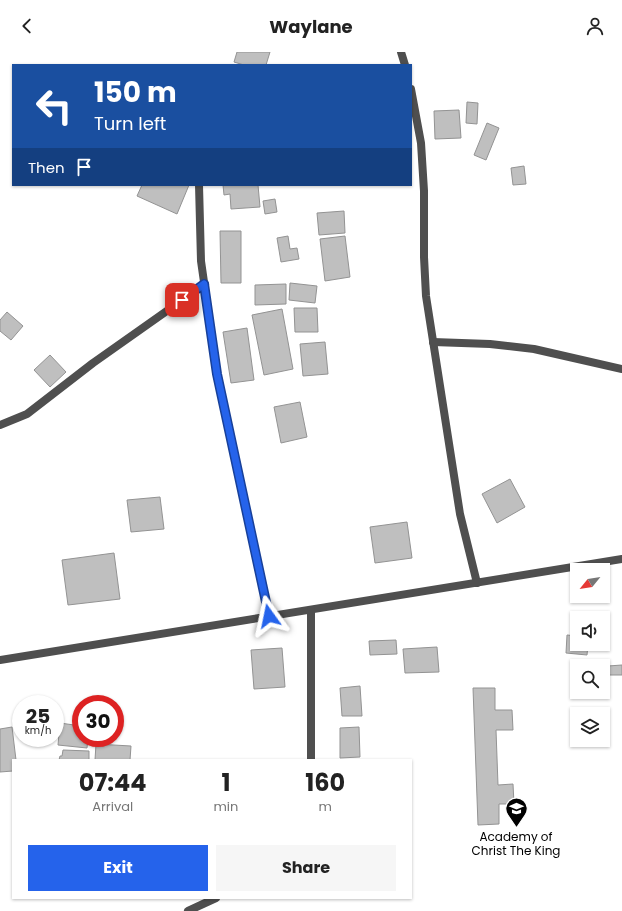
<!DOCTYPE html>
<style>
body{margin:0;font-family:Poppins,sans-serif;background:#f6f6f6;color:#222;height:100vh;display:flex;flex-direction:column;font-size:15px;white-space:nowrap}
*{box-sizing:border-box;margin:0}
p{font-size:13px;color:#767676}
.icon{flex:none;width:22px;height:22px;fill:none;stroke:currentColor;stroke-width:2;stroke-linecap:round;stroke-linejoin:round}
.map{position:relative;flex:1;overflow:hidden}
.side{position:absolute;left:12px;top:707px;width:400px;height:140px;display:flex;flex-direction:column;background:#fff;border-radius:0px;box-shadow:0 1px 3px #0004}
.side>*{flex:none}
.top-card{position:absolute;left:12px;top:12px;width:400px;height:122px;border-radius:0px;box-shadow:0 1px 3px #0004;background:#1a4fa0;color:#fff;overflow:hidden}
.needle{width:26px;rotate:240deg}
.controls{position:absolute;left:570px;top:511px;display:grid;gap:8px}
.controls a{display:grid;place-items:center;width:40px;height:40px;border-radius:0px;background:#fff;box-shadow:0 1px 3px #0004;font-size:20px}
.speed{position:absolute;left:12px;top:643px;display:flex;gap:8px;font-size:20px;font-weight:700;text-align:center}
.speed>*{display:grid;place-content:center;width:52px;height:52px;border-radius:50%;background:#fff;box-shadow:0 1px 3px #0004;line-height:1}
.speed small{font-size:10px;font-weight:400}
.speed .limit{border:6px solid #d22;background:#fff;color:#111}
.pin{position:absolute;display:grid;place-items:center;width:34px;height:34px;color:#fff;margin:-17px;border-radius:8px;box-shadow:0 2px 6px #0006}
.me{position:absolute;width:44px;margin:-22px;rotate:348deg;stroke-linejoin:round;filter:drop-shadow(0 0 3px #0008)}
.turn{display:flex;align-items:center;gap:14px;height:84px;padding:0 16px;font-size:18px}
.turn .icon{width:52px;height:52px;stroke-width:2.5}
.turn b{display:block;font-size:28px;line-height:34px}
.then{display:flex;align-items:center;height:38px;padding:0 16px;background:#0003;gap:8px;font-size:15px}
.eta{display:flex;justify-content:space-evenly;align-items:center;height:68px;text-align:center}
.eta b{font-size:24px;font-weight:700;line-height:28px}
.cta{display:flex;gap:8px;margin-top:auto;padding:8px 16px}
.cta a{flex:1;height:46px;border-radius:0px;background:#2563eb;color:#fff;font-size:16px;font-weight:700;line-height:46px;text-align:center}
.cta a+a{background:#f6f6f6;color:#222}
header{display:flex;justify-content:space-between;align-items:center;height:52px;padding:0 16px;background:#fff;font-size:18px;font-weight:700}
.map>svg:first-child{display:block}
.building{fill:#bfbfbf;stroke:#939393}
.lines{fill:none;stroke-linecap:round;stroke-linejoin:round}
.street{stroke:#4f4f4f;stroke-width:8}
.route-casing{stroke:#184099;stroke-width:10}
.route{stroke:#2563eb;stroke-width:7}
.labels{text-anchor:middle;dominant-baseline:central;stroke-width:4;stroke-linejoin:round;paint-order:stroke}
.poi-label{font-size:12px;fill:#000;stroke:#fff}
</style>
<header><svg class="icon" aria-label="back" viewBox="0 0 24 24"><path d="M15 5l-7 7 7 7"/></svg>Waylane<svg class="icon" aria-label="person" viewBox="0 0 24 24"><circle cx="12" cy="8" r="4"/><path d="M4 21q1-7 8-7t8 7"/></svg></header>
<div class="map">
<svg width="622" height="859" viewBox="0 0 622 859">
<rect width="100%" height="100%" fill="#fff"/>
<g class="building">
<polygon points="237,0 270,0 266,13 244,13 234,10"/>
<polygon points="467,50 478,51 477,72 466,71"/>
<polygon points="459,58 461,86 435,87 434,59"/>
<polygon points="487,71 499,76 486,108 474,103"/>
<polygon points="524,114 526,132 513,133 511,116"/>
<polygon points="142,133 189,133 177,162 137,144"/>
<polygon points="223,133 258,133 260,155 231,157 230,142 224,143"/>
<polygon points="275,147 277,160 265,162 263,149"/>
<polygon points="344,159 345,181 319,183 317,161"/>
<polygon points="220,179 241,179 241,231 221,231"/>
<polygon points="288,184 290,197 297,196 299,207 281,210 277,186"/>
<polygon points="345,184 350,225 325,229 320,187"/>
<polygon points="290,231 317,234 315,251 289,248"/>
<polygon points="286,232 286,252 255,253 255,233"/>
<polygon points="294,256 317,256 318,280 295,280"/>
<polygon points="282,257 293,317 264,323 252,263"/>
<polygon points="7,260 23,274 11,288 0,279 0,268"/>
<polygon points="247,276 254,328 231,331 223,280"/>
<polygon points="325,290 328,322 303,324 300,292"/>
<polygon points="50,303 66,320 50,335 34,318"/>
<polygon points="300,350 307,385 281,391 274,355"/>
<polygon points="510,427 525,455 497,471 482,442"/>
<polygon points="160,445 164,477 131,480 127,448"/>
<polygon points="407,470 412,506 375,511 370,475"/>
<polygon points="114,501 120,547 68,553 62,508"/>
<polygon points="567,583 577,584 577,592 588,592 587,603 566,601"/>
<polygon points="396,588 397,602 370,603 369,589"/>
<polygon points="437,595 439,620 405,621 403,597"/>
<polygon points="282,596 285,635 254,637 251,598"/>
<polygon points="622,613 622,623 609,623 608,614"/>
<polygon points="360,634 362,664 342,664 340,636"/>
<polygon points="473,636 495,636 495,658 512,658 513,678 496,678 498,733 513,732 514,752 499,752 499,772 478,773"/>
<polygon points="60,671 81,674 81,686 88,686 87,696 58,693"/>
<polygon points="12,675 16,708 13,708 13,719 0,720 0,677"/>
<polygon points="359,675 360,705 340,706 340,676"/>
<polygon points="96,692 131,694 130,708 95,708"/>
<polygon points="63,698 89,699 89,708 59,708 60,704 62,704"/>
</g>
<g class="lines">
<g class="street">
<polyline points="401,0 405,13"/>
<polyline points="411,37 421,91 424,139 424,205 426,244 460,462 477,531"/>
<polyline points="199,133 201,209 217,321 269,564"/>
<polyline points="433,290 490,292 534,297 622,317"/>
<polyline points="0,373 27,362 93,311 205,232"/>
<polyline points="0,608 622,507"/>
<polyline points="311,708 311,558"/>
<polyline points="188,859 216,846"/>
</g>
</g>
<g class="lines">
<defs>
<polyline id="route" points="182,248 204,232 217,322 269,564"/>
</defs>
<use href="#route" class="route-casing"/>
<use href="#route" class="route"/>
</g>
<defs>
<symbol id="school-pin" viewBox="-11 -11 22 30"><path d="M0 17L-7.5 6A9.5 9.5 0 1 1 7.5 6Z" fill="#000" stroke="#fff"/><path d="M0-5L7-2L0 1L-7-2ZM-4 1L0 2.5L4 1V4Q0 6-4 4Z" fill="#fff"/></symbol>
</defs>
<g fill-rule="evenodd">
<use href="#school-pin" x="504" y="744" width="25" height="34"/>
</g>
<g class="labels">
<g class="poi-label">
<text x="516" y="784">Academy of<tspan x="516" dy="14">Christ The King</tspan></text>
</g>
</g>
</svg>
<div class="controls">
<a><svg class="needle" viewBox="-14 -14 28 28"><path d="M0-13l5 13h-10z" fill="#e53935"/><path d="M0 13l5-13h-10z" fill="#767676"/></svg></a>
<a><svg class="icon" aria-label="sound" viewBox="0 0 24 24"><path d="M4 9h4l5-4v14l-5-4H4zM17 9q2 3 0 6"/></svg></a>
<a><svg class="icon" aria-label="search" viewBox="0 0 24 24"><circle cx="10" cy="10" r="6"/><path d="M15 15l6 6"/></svg></a>
<a><svg class="icon" aria-label="layers" viewBox="0 0 24 24"><path d="M12 4l9 5-9 5-9-5zM3 14l9 5 9-5"/></svg></a>
</div>
<div class="speed"><div>25<small>km/h</small></div><div class="limit">30</div></div>
<div class="pin" style="left:182px;top:248px;background:#d93025"><svg class="icon" aria-label="arrive" viewBox="0 0 24 24"><path d="M6 21V4h12l-3 4 3 4H6"/></svg></div>
<svg class="me" style="left:269px;top:564px" viewBox="-20 -20 40 40"><path d="M0-17L14 15 0 8-14 15z" fill="#2563eb" stroke="#fff" stroke-width="4"/></svg>
<div class="top-card">
<div class="turn"><svg class="icon" aria-label="left" viewBox="0 0 24 24"><path d="M17 20v-9H6M10 6l-5 5 5 5"/></svg><div><b>150 m</b>Turn left</div></div>
<div class="then">Then<svg class="icon" aria-label="arrive" viewBox="0 0 24 24"><path d="M6 21V4h12l-3 4 3 4H6"/></svg></div>
</div>
<section class="side">
<div class="eta">
<div><b>07:44</b><p>Arrival</p></div>
<div><b>1</b><p>min</p></div>
<div><b>160</b><p>m</p></div>
</div>
<div class="cta"><a>Exit</a><a>Share</a></div>
</section>
</div>
